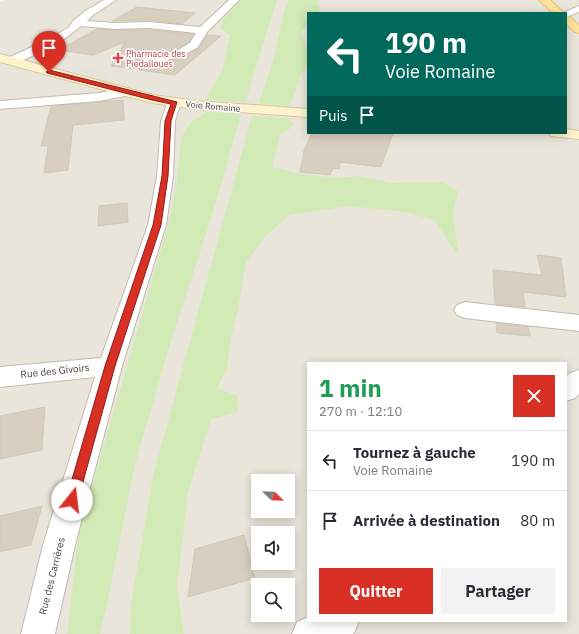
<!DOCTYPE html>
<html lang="fr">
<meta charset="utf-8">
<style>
body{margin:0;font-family:"IBM Plex Sans",sans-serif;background:#f2f2f3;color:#2b2b33;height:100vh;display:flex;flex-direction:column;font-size:15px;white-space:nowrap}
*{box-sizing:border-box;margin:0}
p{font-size:13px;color:#7c7c81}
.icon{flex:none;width:22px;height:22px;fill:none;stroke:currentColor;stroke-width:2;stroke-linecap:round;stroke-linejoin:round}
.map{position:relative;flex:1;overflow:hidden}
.details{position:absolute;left:307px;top:362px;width:260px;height:260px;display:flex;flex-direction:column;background:#fff;border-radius:0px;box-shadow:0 2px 10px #0003}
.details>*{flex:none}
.guide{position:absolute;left:307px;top:12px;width:260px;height:122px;border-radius:0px;box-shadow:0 2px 10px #0003;background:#00695c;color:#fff;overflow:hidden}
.needle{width:26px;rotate:113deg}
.tools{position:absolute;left:251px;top:474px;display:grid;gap:8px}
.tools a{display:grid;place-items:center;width:44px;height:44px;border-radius:0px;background:#fff;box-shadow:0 2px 10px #0003;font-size:20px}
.pin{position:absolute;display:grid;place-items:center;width:34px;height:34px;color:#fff;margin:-41px -17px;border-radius:50% 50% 50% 0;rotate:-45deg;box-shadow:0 0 4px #0007}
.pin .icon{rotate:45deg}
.me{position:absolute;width:44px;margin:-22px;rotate:16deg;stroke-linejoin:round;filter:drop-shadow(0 0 3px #0008)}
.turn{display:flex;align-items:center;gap:14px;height:84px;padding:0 12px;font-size:18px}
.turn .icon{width:52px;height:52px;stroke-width:2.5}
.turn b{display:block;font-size:28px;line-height:34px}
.then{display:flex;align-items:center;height:38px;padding:0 12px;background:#0003;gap:8px;font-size:15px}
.round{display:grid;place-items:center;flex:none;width:42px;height:42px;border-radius:0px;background:#f2f2f3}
.overview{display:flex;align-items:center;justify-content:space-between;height:68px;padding:0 12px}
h1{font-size:24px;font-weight:700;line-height:30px;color:#1e9e55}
.primary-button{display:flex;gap:8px;margin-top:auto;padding:8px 12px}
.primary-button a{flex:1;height:46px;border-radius:0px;background:#d93025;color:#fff;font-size:16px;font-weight:700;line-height:46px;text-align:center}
.primary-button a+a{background:#f2f2f3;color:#2b2b33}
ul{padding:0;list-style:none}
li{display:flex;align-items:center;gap:12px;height:60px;padding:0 12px;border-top:1px solid #e1e1e2}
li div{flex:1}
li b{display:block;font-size:15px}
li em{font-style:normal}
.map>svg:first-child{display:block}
.residential{fill:#eae5da;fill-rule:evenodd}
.green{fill:#d2eab5}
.parking{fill:#e5e3e0}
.building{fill:#d8cfc1;stroke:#d3c7b4}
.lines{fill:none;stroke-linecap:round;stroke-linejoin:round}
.street-casing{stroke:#c2bbae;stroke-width:2}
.secondary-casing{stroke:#d6c79b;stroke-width:2}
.primary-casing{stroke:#e6c16a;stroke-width:2}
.street{fill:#fff;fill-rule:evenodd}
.secondary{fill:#fff3cd;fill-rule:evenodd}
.primary{fill:#ffe39c;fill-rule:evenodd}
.route{fill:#d93025;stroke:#8d1f18}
.health-dot{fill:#e0444e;stroke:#fff;stroke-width:1.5}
.labels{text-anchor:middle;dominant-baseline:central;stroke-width:3;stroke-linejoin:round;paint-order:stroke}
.far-health-label{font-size:9px;fill:#be3a42;stroke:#fff;text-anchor:start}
.far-street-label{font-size:9px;fill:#4b4439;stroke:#fff}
.street-label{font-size:10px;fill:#4b4439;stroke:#fff}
</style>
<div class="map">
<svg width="579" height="634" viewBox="0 0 579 634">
<rect width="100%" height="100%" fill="#f6f3ec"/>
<path class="residential" d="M6 0H579V634H0V2ZM308 13H566V133H308ZM308 363H566V621H308ZM258 481H288V511H258ZM258 533H288V563H258ZM258 585H288V615H258Z"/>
<g class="green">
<polygon points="241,0 277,0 245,102 205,100 222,71 230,36 220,28 223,20"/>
<polygon points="289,0 316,0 320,9 316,13 308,13 308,23 301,32 308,51 308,65 300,76 294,96 288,106 259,103 273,61 284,11"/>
<polygon points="207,112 241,114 214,209 170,344 135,464 107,604 100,634 67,634 79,531 167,229 177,183 181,138 190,123"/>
<polygon points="252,116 286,118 293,123 291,128 280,135 272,167 300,174 338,178 357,176 392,183 442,182 458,191 453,215 459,256 434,220 405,212 349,206 289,215 264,238 246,262 237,314 231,338 227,369 217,388 238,396 237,412 211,419 188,492 177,588 184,634 130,634 131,605 153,476"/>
</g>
<polygon class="parking" points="74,66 110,74 104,79 69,69"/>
<g class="building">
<polygon points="137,7 195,13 182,24 149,20 112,21"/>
<polygon points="97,29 115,30 149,30 194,34 189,42 175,50 134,61 131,64 133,69 111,66 125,42 93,55 59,50"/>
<polygon points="207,35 221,36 175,75 139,70 185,56 199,48"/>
<polygon points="123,100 124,120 73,125 68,170 44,173 48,146 41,146 51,106"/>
<polygon points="312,133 393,133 381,167 340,162 339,169 333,168 330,175 300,172 304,151"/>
<polygon points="127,203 128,222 98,226 99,206"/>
<polygon points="537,255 561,258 566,297 523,292 525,307 495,304 493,270 542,275"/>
<polygon points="496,323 528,327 530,336 497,333"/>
<polygon points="45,407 42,450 0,459 0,416"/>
<polygon points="42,506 31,545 0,552 0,516"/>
<polygon points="244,535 255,578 188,597 195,549"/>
</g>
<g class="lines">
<defs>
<g id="street">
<polygon points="104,0 116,0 93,15 87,21 115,23 149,22 200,27 229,0 239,0 207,32 198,47 184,55 142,68 134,68 132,65 134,62 176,51 190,43 196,33 149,28 115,29 81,26 63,40 16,64 8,64 6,61 8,58 55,36 69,27 73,21 85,11"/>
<polygon points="579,6 579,12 566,17 566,13 562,13"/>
<polygon points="125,88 130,89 132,92 130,95 99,101 0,109 0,101 99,93"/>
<polygon points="174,98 179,99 181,102 175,121 173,176 166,225 122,366 75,545 55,634 21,634 43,545 95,377 0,387 0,367 101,358 148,225 157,176 161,121 169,99"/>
<polygon points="465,302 579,315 579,331 465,318 457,315 454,310 457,305"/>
<polygon points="579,370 579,394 575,398 566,401 566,377 570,373"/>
<polygon points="308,617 308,621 359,621 354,633 352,634 292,634 297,622"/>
</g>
<g id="secondary">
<polygon points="0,54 153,95 197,101 308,109 308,117 197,109 152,103 0,62"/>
<polygon points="566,129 579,131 579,139 551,136 549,133 566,133"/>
</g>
<g id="primary">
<polygon points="539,0 550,0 564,13 553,13"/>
<polygon points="566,16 570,17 579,25 579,33 575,32 566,24"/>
</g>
</defs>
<use href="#street" class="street-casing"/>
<use href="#secondary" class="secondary-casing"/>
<use href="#primary" class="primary-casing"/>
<use href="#street" class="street"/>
<use href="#secondary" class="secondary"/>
<use href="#primary" class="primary"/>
</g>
<polygon class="route" points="49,70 177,102 171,121 168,176 161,225 115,366 78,500 76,504 72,506 68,504 66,500 105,366 153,225 162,176 165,121 171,104 152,100 47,73 46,72"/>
<path class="health-dot" d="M116 52h4v4h4v4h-4v4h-4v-4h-4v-4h4z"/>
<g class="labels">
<g class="far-health-label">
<text x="126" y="53">Pharmacie des<tspan x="126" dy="10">Piedalloues</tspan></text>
</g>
<g class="far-street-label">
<text transform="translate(213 106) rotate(5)">Voie Romaine</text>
</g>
<g class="street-label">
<text transform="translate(55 371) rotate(-6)">Rue des Givoirs</text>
<text transform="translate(52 576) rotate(-76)">Rue des Carrières</text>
</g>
</g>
</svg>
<div class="tools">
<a><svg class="needle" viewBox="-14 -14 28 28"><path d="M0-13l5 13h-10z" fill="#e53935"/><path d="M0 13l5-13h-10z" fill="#7c7c81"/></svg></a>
<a><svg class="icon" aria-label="sound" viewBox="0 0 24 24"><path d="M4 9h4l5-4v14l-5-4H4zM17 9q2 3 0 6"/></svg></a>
<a><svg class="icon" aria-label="search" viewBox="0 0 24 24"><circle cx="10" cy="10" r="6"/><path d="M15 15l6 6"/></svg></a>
</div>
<div class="pin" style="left:49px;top:72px;background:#d93025"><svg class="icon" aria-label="arrive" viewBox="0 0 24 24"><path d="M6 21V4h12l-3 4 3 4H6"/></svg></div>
<svg class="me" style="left:72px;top:500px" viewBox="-20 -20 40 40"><circle r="19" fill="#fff"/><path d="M0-13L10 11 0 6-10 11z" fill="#d93025"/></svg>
<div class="guide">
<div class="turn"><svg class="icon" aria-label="left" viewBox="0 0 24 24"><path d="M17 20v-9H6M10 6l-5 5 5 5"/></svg><div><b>190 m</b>Voie Romaine</div></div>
<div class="then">Puis<svg class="icon" aria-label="arrive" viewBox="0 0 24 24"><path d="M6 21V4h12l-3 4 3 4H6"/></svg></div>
</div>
<section class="details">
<div class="overview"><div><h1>1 min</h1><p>270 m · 12:10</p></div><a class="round" style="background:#d93025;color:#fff"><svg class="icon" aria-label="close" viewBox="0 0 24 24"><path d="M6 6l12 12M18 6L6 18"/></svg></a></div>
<ul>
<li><svg class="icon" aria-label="left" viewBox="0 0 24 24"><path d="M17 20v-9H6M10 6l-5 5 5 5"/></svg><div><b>Tournez à gauche</b><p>Voie Romaine</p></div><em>190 m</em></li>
<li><svg class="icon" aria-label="arrive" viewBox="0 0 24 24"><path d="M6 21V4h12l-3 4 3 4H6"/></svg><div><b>Arrivée à destination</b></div><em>80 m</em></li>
</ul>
<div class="primary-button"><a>Quitter</a><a>Partager</a></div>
</section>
</div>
